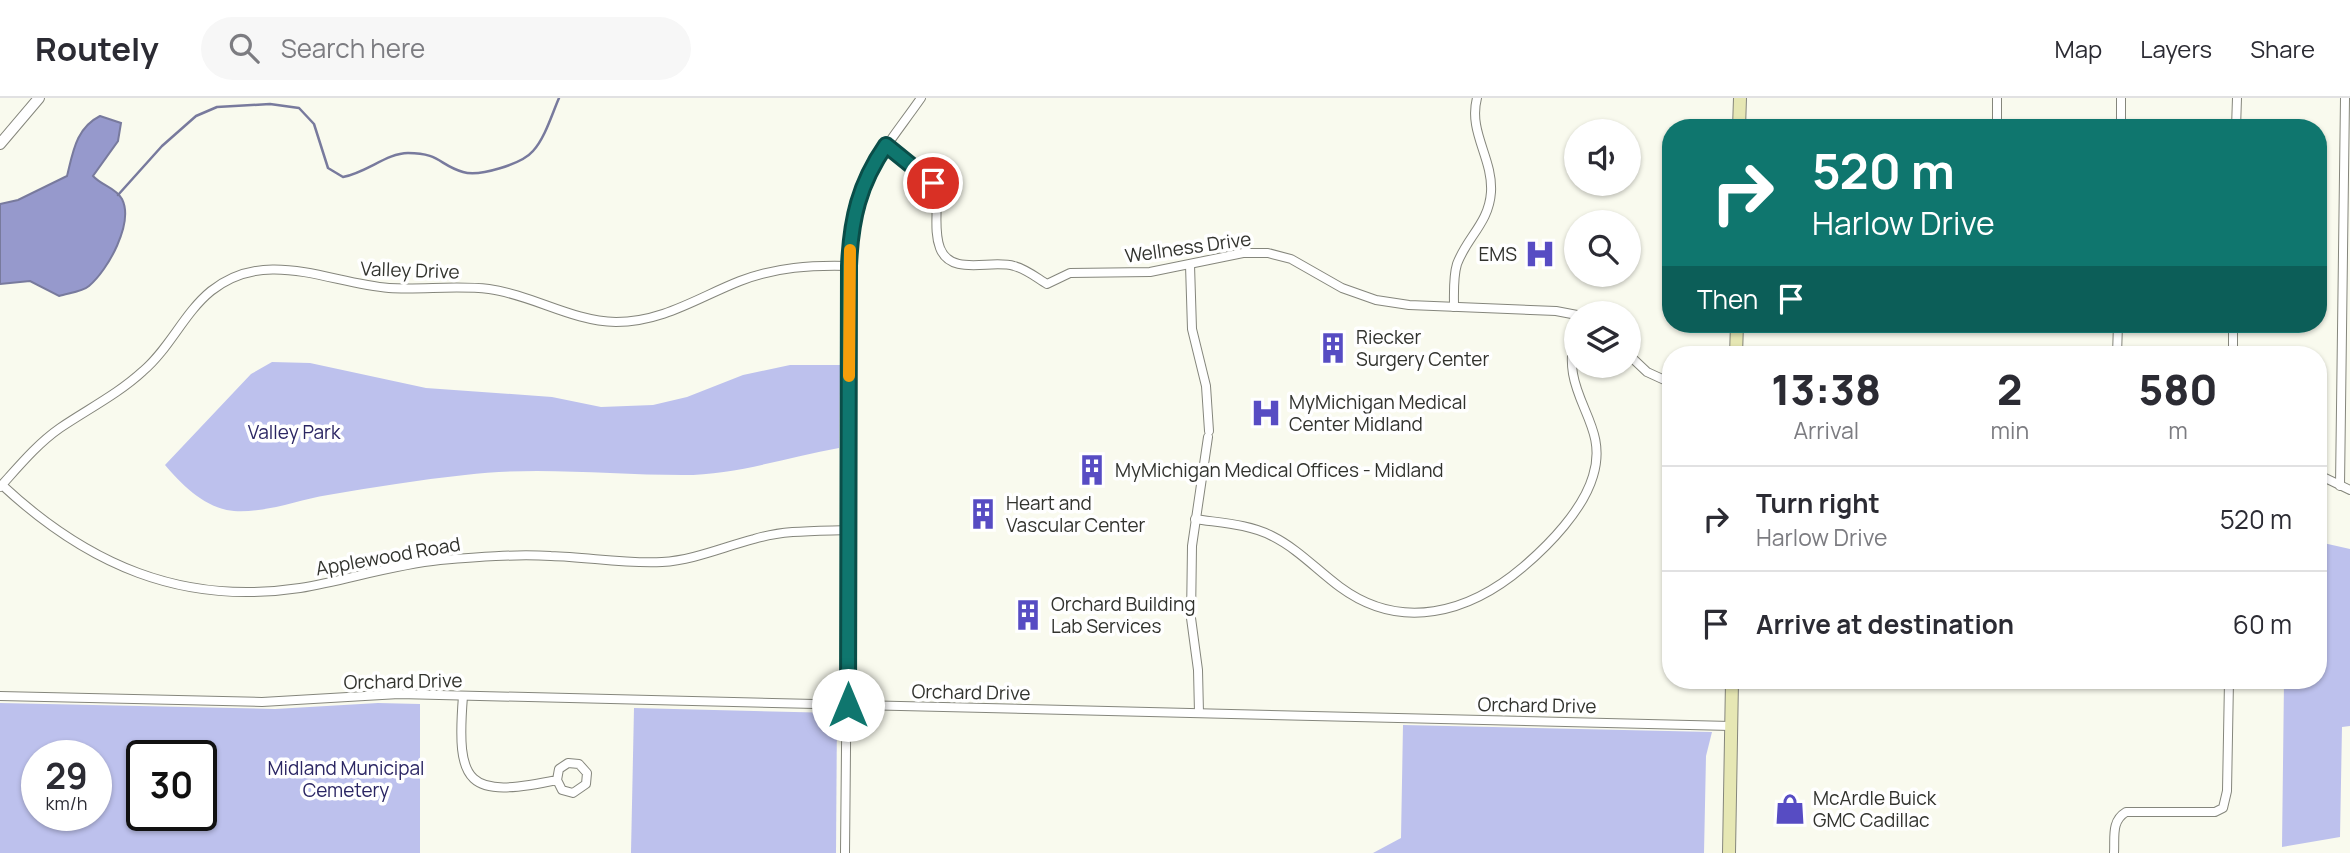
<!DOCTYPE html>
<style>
body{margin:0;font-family:Manrope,sans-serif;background:#f7f7f7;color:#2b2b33;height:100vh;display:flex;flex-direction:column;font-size:26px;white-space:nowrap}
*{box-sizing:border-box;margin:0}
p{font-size:23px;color:#7c7c81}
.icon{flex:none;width:38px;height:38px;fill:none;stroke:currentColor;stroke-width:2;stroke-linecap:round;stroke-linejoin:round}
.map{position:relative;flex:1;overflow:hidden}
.sheet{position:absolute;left:1662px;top:248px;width:665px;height:343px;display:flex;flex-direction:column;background:#fff;border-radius:28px;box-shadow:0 2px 5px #0004}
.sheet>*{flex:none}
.banner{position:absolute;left:1662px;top:21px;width:665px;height:214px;border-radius:28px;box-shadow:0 2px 5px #0004;background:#0f766e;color:#fff;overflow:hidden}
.buttons{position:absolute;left:1564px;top:21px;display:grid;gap:14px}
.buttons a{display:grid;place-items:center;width:77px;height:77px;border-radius:50%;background:#fff;box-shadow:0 2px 5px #0004;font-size:35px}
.speed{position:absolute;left:21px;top:642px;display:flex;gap:14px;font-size:35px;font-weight:700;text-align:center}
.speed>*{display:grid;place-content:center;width:91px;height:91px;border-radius:50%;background:#fff;box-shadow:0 2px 5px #0004;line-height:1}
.speed small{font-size:18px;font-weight:400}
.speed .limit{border:4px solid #111;border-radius:10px;background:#fff;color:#111}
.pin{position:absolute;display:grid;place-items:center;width:60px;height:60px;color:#fff;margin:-30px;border:4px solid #fff;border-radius:50%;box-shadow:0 2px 7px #0007}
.me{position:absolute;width:77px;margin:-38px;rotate:0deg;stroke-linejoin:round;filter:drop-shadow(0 0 5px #0008)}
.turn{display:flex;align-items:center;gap:24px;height:147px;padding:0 35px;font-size:32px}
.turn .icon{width:91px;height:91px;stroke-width:2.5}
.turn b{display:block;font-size:49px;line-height:60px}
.then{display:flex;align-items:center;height:66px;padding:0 35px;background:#0003;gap:14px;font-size:26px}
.eta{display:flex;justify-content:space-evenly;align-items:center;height:119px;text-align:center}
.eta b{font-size:42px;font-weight:800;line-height:49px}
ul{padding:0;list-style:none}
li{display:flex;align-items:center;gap:21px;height:105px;padding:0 35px;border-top:2px solid #e1e1e2}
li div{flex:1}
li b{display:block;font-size:26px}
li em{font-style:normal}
header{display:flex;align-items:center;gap:42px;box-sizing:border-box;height:98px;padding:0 35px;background:#fff;border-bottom:2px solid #e1e1e2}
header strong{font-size:33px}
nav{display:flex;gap:38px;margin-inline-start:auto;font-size:24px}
.search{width:490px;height:63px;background:#f7f7f7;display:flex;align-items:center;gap:18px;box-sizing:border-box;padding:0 24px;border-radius:38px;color:#7c7c81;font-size:26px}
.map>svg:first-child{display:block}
.green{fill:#bdc1ed;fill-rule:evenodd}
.water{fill:#9699cc;stroke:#787a9d;stroke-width:2}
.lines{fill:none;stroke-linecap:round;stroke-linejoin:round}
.stream{stroke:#787a9d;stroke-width:2.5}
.minor-casing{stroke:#85867c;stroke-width:10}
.tertiary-casing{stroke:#85867c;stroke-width:12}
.secondary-casing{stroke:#85867c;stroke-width:14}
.minor{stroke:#fff;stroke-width:8}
.tertiary{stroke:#fff;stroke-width:10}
.secondary{stroke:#e6e7b4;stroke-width:12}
.route-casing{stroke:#0a4d48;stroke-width:18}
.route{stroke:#0f766e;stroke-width:12}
.slow{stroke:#f59e0b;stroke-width:12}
.labels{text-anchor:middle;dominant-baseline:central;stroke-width:7;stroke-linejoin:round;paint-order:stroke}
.street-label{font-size:19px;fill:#32332e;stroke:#fff}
.poi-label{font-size:19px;fill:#32332e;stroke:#fff;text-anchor:start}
.park-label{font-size:19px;fill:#2b2663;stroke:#fff}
</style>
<header>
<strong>Routely</strong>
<div class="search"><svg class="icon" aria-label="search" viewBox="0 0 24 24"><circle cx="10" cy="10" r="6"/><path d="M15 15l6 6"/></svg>Search here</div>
<nav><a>Map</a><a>Layers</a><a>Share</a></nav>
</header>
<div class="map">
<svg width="2350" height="755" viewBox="0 0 2350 755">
<rect width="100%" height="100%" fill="#f9faee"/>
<g class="green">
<path d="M272 264 310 265 426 290 552 299 601 309 653 307 687 299 743 277 790 267H840L839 350C788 359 736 377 683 377 611 377 536 368 465 377 419 382 373 389 328 397 297 402 267 415 234 413 206 411 182 387 165 367L251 276Z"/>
<polygon points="2319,444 2350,451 2350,628 2342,629 2340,739 2282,749 2284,583 2319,583"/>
<path d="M0 605 275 611 378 605 420 606V755H0ZM96 658V718H37V658ZM201 658V718H142V658Z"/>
<polygon points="634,610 837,615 836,755 631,755"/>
<polygon points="1403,627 1712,634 1706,658 1704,755 1373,755 1401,740"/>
</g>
<path class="water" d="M100 18 121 25 118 43 93 78C102 88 115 89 122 101 134 125 108 172 89 188 82 194 68 195 59 198L30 183 0 186V106L18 102 67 78C73 54 76 30 100 18Z"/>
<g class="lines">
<path class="stream" d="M118 97 162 48 196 18 217 9 270 6 299 10 314 26 328 70 343 79C366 75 387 55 408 55 440 55 439 67 463 74 479 79 522 66 533 53 545 40 552 16 559 0"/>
<defs>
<g id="minor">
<polyline points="1997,30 1997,0"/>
<polyline points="2121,30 2121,0"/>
<polyline points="2236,30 2237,0"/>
<path d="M886 47 933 85C941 105 932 129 940 150 951 179 991 161 1014 168 1026 171 1037 180 1047 186L1070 175 1150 174 1243 155H1268L1291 161 1342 190 1376 202 1409 207 1556 213 1577 217"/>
<polyline points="1190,167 1192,231 1206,288 1209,333"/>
<path d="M1454 209C1454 195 1453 179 1457 166 1467 139 1489 125 1491 94 1493 60 1468 34 1477 0"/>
<polyline points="1629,257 1647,274 1671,285"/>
<polyline points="2117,257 2118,226"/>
<polyline points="2233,257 2233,226"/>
<polyline points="2319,377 2350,392"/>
<path d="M2 387C87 466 181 508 300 490 347 482 392 467 440 462 477 459 514 456 551 458 588 459 625 466 662 464 694 462 723 449 754 441 784 432 817 433 848 432"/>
<polyline points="2340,388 2345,0"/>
<path d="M0 389C19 368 37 346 60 330 88 311 118 296 143 273 170 250 184 215 211 193 266 149 328 185 389 190 422 192 456 187 489 191 533 197 571 223 616 224 663 224 699 199 740 183 776 169 812 167 849 168"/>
<path d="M1195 421C1221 425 1249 426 1272 438 1298 451 1317 472 1340 489 1401 534 1469 515 1523 469 1549 447 1583 412 1593 378 1611 321 1555 298 1577 231"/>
<polyline points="0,598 262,604 399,596 1731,628"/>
<path d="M463 598C456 687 467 701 557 682L559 671 568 665 579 666 587 675 586 686 573 695 562 692 557 682"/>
<polyline points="1199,615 1198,572 1191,520 1192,448 1208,339"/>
<path d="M845 755 851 135C858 77 889 46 921 0"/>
<path d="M2114 755C2115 739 2111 723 2126 714H2215L2223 710 2227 693 2229 583"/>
</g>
<polyline id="tertiary" points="0,46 39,0"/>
<g id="secondary">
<polyline points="1739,30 1740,0"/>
<polyline points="1736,257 1737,226"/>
<polyline points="1729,755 1732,583"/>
</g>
</defs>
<use href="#minor" class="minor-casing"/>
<use href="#tertiary" class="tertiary-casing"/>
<use href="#secondary" class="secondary-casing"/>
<use href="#minor" class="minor"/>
<use href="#tertiary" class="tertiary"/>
<use href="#secondary" class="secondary"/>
</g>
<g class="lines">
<defs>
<path id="route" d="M848 607 849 168C851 121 859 86 886 47L933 85"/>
</defs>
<use href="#route" class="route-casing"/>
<use href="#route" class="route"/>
<polyline class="slow" points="849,278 850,152"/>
</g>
<defs>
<symbol id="hospital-bare" viewBox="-9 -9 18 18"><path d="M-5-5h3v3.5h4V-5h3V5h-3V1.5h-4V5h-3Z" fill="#574cc3" stroke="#fff" stroke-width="2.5" paint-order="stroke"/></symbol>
<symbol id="building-bare" viewBox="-9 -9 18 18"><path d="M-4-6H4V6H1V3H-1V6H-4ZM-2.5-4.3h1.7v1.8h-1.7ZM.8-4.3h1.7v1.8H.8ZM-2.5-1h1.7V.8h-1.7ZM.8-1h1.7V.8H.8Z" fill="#574cc3" stroke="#fff" stroke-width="2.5" paint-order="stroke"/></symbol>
<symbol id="shop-bare" viewBox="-9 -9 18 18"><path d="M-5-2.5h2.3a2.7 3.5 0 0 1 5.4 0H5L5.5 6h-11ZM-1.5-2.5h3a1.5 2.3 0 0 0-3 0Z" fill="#574cc3" stroke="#fff" stroke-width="2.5" paint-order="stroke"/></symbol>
</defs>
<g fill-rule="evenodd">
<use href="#hospital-bare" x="1518" y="134" width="44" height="44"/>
<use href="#building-bare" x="1311" y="228" width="44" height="44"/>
<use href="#hospital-bare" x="1244" y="293" width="44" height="44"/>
<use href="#building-bare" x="1070" y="350" width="44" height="44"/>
<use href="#building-bare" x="961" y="394" width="44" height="44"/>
<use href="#building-bare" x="1006" y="495" width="44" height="44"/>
<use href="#shop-bare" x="1768" y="689" width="44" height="44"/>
</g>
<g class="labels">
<g class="street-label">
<text transform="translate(1188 149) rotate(-8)">Wellness Drive</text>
<text transform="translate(410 172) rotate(2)">Valley Drive</text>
<text transform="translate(388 458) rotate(-10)">Applewood Road</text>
<text transform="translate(403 583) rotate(-1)">Orchard Drive</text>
<text transform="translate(971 594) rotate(1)">Orchard Drive</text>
<text transform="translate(1537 607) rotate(1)">Orchard Drive</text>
</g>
<g class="poi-label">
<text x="1517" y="156" text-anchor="end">EMS</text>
<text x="1356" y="239">Riecker<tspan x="1356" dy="22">Surgery Center</tspan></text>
<text x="1289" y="304">MyMichigan Medical<tspan x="1289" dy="22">Center Midland</tspan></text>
<text x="1115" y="372">MyMichigan Medical Offices - Midland</text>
<text x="1006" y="405">Heart and<tspan x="1006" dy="22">Vascular Center</tspan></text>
<text x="1051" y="506">Orchard Building<tspan x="1051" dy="22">Lab Services</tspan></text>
<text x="1813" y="700">McArdle Buick<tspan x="1813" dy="22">GMC Cadillac</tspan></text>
</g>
<g class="park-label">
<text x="294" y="334">Valley Park</text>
<text x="346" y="670">Midland Municipal<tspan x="346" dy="22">Cemetery</tspan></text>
</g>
</g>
</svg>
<div class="buttons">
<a><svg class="icon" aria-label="sound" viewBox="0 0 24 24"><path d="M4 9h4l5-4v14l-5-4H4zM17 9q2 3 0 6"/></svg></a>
<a><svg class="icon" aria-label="search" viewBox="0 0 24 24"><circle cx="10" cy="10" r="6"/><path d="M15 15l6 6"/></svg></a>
<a><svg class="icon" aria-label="layers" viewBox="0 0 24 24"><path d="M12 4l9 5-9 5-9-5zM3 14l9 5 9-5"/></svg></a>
</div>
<div class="speed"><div>29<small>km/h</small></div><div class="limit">30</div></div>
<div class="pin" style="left:933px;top:85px;background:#d93025"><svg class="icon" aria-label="arrive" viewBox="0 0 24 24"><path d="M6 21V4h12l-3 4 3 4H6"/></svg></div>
<svg class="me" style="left:848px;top:607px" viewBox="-20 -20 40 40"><circle r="19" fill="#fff"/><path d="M0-13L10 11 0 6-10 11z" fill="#0f766e"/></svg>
<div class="banner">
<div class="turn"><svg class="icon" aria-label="right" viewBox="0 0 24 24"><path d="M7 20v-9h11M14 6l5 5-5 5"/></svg><div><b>520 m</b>Harlow Drive</div></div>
<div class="then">Then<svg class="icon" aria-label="arrive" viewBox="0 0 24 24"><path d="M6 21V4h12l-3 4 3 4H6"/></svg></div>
</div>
<section class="sheet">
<div class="eta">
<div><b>13:38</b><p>Arrival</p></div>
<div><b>2</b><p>min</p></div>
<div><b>580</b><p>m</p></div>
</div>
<ul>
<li><svg class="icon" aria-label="right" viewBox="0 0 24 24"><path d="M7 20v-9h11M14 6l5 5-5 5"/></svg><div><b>Turn right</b><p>Harlow Drive</p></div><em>520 m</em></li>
<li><svg class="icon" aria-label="arrive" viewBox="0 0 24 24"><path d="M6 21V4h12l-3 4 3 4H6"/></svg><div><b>Arrive at destination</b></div><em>60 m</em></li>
</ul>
</section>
</div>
